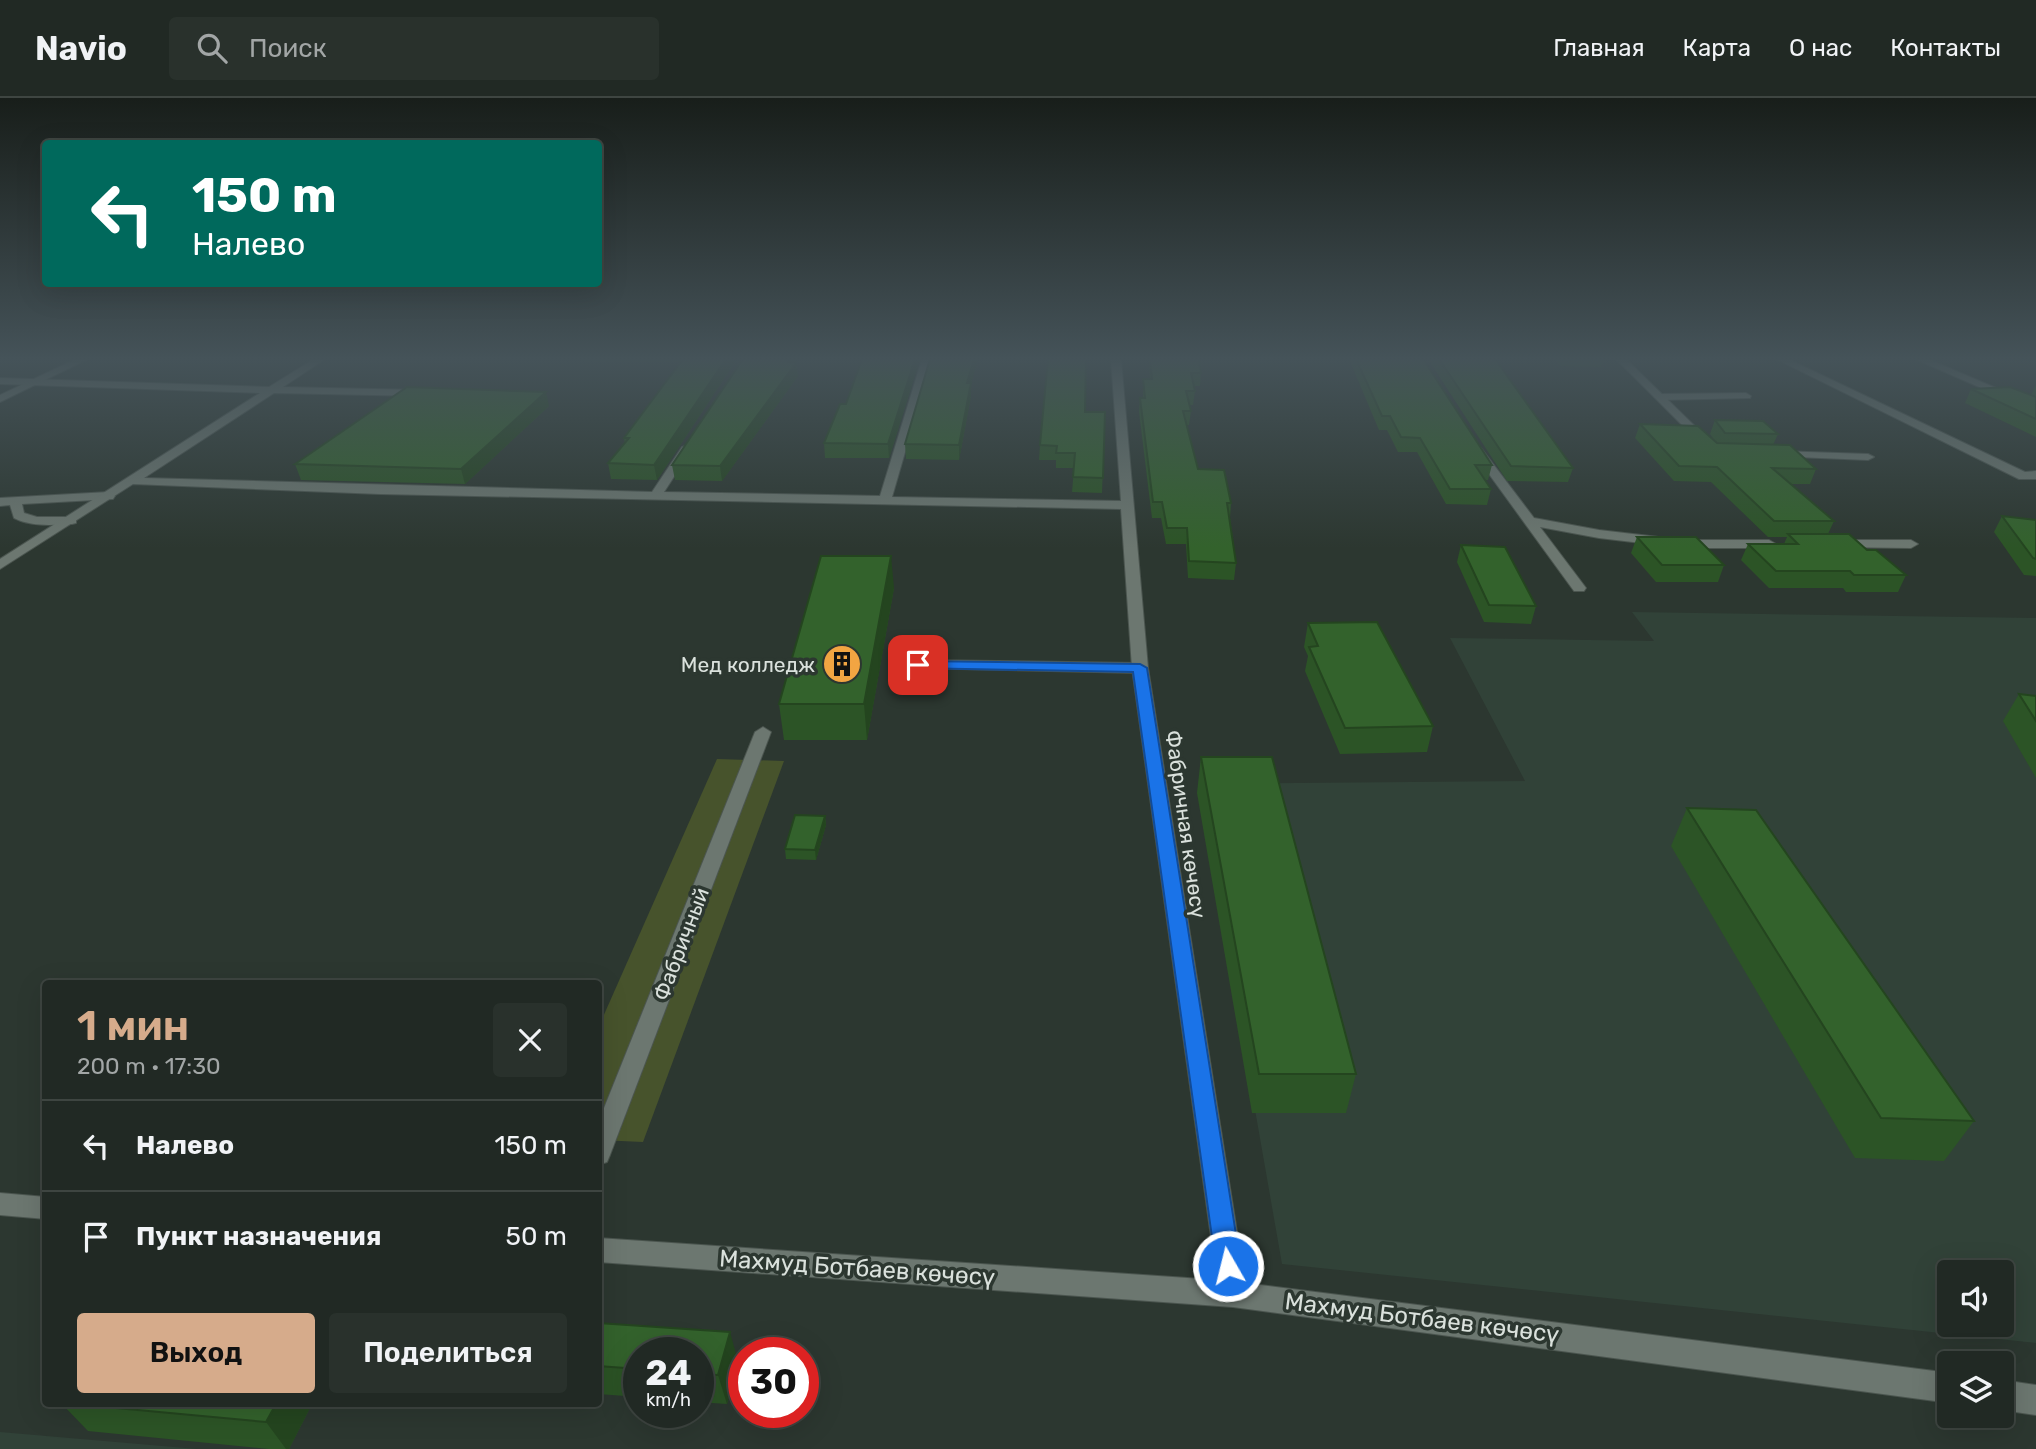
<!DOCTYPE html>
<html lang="ru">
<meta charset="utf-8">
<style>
body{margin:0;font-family:Rubik,sans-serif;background:#29312c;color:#f1f3f6;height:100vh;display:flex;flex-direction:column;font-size:26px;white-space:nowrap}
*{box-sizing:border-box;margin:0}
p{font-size:23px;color:#a2a6a6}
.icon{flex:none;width:38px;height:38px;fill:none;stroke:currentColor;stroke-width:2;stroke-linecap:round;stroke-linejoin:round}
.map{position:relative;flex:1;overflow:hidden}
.details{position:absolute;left:42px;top:882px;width:560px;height:427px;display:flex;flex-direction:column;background:#212924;border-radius:7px;box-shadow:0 7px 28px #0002,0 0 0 2px #3e4541}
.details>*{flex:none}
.hud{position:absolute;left:42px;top:42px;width:560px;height:147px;border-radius:7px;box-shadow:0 7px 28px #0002,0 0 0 2px #3e4541;background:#00695c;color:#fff;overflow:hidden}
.buttons{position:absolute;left:1937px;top:1162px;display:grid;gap:14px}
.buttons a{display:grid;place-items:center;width:77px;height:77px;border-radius:7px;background:#212924;box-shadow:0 7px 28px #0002,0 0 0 2px #3e4541;font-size:35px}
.speed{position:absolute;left:623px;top:1239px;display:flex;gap:14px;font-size:35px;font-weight:700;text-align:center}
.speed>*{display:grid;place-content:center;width:91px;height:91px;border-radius:50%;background:#212924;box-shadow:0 7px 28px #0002,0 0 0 2px #3e4541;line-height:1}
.speed small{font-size:18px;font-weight:400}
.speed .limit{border:10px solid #d22;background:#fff;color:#111}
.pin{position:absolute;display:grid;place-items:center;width:60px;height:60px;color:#fff;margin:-30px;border-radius:14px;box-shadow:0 4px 10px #0006}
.me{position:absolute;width:77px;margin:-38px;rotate:352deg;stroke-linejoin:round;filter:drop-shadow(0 0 5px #0008)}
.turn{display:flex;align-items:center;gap:24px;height:147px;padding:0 35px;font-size:32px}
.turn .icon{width:91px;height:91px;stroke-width:2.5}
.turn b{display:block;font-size:49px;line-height:60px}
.round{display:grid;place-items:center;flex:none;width:74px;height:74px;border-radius:7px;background:#29312c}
.overview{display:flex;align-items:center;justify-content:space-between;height:119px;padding:0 35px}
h1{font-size:42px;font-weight:600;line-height:52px;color:#d6ab8b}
.cta{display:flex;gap:14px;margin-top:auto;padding:14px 35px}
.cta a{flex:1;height:80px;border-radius:7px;background:#d6ab8b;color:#111;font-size:28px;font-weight:600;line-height:80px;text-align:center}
.cta a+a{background:#29312c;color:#f1f3f6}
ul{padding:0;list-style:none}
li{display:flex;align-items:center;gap:21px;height:91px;padding:0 35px;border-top:2px solid #3e4541}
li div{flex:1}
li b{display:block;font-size:26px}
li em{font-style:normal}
header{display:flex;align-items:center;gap:42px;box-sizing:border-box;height:98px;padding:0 35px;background:#212924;border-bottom:2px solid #3e4541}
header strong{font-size:33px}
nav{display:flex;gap:38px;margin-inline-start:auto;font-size:24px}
.search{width:490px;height:63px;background:#29312c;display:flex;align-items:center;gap:18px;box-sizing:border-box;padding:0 24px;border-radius:7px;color:#a2a6a6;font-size:26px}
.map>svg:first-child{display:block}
.built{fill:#314238;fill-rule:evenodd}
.green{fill:#47532c}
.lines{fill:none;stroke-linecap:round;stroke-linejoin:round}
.lane-casing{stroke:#4b554f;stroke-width:2}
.street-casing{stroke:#4b554f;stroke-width:2}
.lane{fill:#6c7770;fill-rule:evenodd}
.street{fill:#6c7770;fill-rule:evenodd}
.wall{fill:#2c5426}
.shaded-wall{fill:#24451f}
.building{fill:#33622c;stroke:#24451f;stroke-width:2}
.route{fill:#1a73e8;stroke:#114b97;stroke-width:2}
.labels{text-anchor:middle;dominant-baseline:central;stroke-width:7;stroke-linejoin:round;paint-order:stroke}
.poi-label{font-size:21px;fill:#dae1dc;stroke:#2c3730;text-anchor:end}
.street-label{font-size:21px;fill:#dae1dc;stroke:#2c3730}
.near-street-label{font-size:24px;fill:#dae1dc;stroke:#2c3730}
</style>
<header>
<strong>Navio</strong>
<div class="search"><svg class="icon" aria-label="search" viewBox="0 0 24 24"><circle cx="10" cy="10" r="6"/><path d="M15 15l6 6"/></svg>Поиск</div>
<nav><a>Главная</a><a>Карта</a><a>О нас</a><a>Контакты</a></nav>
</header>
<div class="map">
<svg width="2036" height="1351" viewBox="0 0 2036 1351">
<rect width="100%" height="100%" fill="#2c3730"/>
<g class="built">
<path d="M1632 514 2036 520V1245L1282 1166 1198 686 1525 683 1450 540 1654 543ZM1950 1174H2002V1227H1950Z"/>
<polygon points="0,1334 197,1351 0,1351"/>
</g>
<polygon class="green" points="717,661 784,663 643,1044 599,1042 599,928"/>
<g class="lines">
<defs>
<g id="lane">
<polygon points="76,261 88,261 0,304 0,297"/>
<polygon points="1915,261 1928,261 2036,307 2036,314"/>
<polygon points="1746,295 1751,298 1750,300 1659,302 1654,299 1659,296"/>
<path d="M109 394 115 398 113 401 22 406 24 415 37 419H76V425L72 426C52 427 32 429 14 420L10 407 0 408V400Z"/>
<polygon points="918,562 1140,565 1148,570 1140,575 913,570 910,567"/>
</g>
<g id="street">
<polygon points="314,261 325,261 283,289 421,292 426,295 421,298 274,295 144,380 652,394 682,349 686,348 692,351 664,394 880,398 922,261 932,261 892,399 1121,403 1111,261 1121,261 1148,570 1245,1185 1950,1275 1950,1305 1233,1209 598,1164 598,1140 1217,1182 1132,570 1121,411 380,396 133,386 0,471 0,461 260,295 0,286 0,280 269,289"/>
<polygon points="1616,261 1626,261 1709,342 1709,346 1701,346"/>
<polygon points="1776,261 1788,261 2025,374 2036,373 2036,381 2019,381"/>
<polygon points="1473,350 1481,350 1534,420 1599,432 1684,442 1769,442 1776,446 1769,450 1684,450 1599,440 1540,429 1586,490 1584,493 1574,493 1473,354"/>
<polygon points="1777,353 1868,356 1874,359 1868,362 1773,358 1773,354"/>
<polygon points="1835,442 1911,442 1918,446 1911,450 1830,449 1830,443"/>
<polygon points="763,629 771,634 610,1057 607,1064 598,1067 598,1025 755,634"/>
<polygon points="0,1095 46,1099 46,1121 0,1117"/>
<polygon points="2002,1282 2036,1287 2036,1317 2002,1312"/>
</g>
</defs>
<use href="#lane" class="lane-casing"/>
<use href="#street" class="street-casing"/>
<use href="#lane" class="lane"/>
<use href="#street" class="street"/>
</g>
<g class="wall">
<polygon points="580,261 737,261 657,382 611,381 608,365 625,346 624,340 681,264 581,263"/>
<polygon points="743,261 799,261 796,266 798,278 722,383 675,382 672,367"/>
<polygon points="862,261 920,261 889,360 825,360 824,345 846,306"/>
<polygon points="930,261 978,261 971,286 971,298 959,362 906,361 905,346"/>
<polygon points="1149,261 1199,261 1201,275 1200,288 1194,288 1195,293 1193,307 1189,307 1191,313 1189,327 1187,327 1198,371 1231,405 1230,420 1236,465 1234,482 1188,480 1186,446 1166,446 1161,420 1152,420 1139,314 1140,300 1143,300 1143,281 1150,281"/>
<polygon points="1349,261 1423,261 1492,367 1488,382 1485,382 1491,391 1487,407 1446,406 1417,354 1398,354 1387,332 1379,332"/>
<polygon points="1428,261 1495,261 1573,370 1568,384 1507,383"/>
<polygon points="1555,261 1604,261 1601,269 1561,268"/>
<polygon points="2036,287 2036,339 1965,305 1971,291 2031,297"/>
<polygon points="549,308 465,386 301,382 295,366"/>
<polygon points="1085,314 1105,314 1102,395 1072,394 1074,370 1056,370 1056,362 1039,362 1040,347"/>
<polygon points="1715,322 1778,336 1773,347 1816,371 1810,386 1790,386 1834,423 1828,436 1867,452 1906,477 1898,494 1846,494 1843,490 1769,490 1741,462 1748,446 1784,446 1787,439 1768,439 1711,384 1674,383 1635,340 1640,326 1715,343 1710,336"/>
<polygon points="2002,418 2036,422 2036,478 2024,477 1994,434"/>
<polygon points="1637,439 1724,467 1718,484 1656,484 1631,455"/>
<polygon points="1461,447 1536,508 1531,526 1484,524 1457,464"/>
<polygon points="894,490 867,642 784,642 779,606"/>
<polygon points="1308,525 1433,628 1427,654 1340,656 1305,573 1308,558 1304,549"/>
<polygon points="2019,596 2036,598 2036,680 2003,623"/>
<polygon points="1201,659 1356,976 1346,1015 1252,1015 1197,695"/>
<polygon points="1687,710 1974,1023 1944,1063 1855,1060 1671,748"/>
<polygon points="825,718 826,727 816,762 786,761 785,751"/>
<polygon points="598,1225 738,1263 727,1306 698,1304 698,1255 639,1255 639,1299 598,1296"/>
<polygon points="62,1306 312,1306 289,1351 269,1351 88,1333"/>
</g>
<g class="shaded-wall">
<polygon points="726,261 737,261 657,382 654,367"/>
<polygon points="790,261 799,261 796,266 798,278 722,383 720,368"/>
<polygon points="915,261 920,261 889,360 888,346"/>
<polygon points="974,261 978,261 971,286 971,298 959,362 959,347 967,285"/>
<polygon points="546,294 549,308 465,386 461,371"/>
<polygon points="891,458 894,490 867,642 864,606"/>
<polygon points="825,718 826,727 816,762 815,752"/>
<polygon points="730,1234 738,1263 727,1306 718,1277"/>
<polygon points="276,1306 312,1306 289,1351 286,1351 266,1324"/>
</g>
<g class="building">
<polygon points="683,261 726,261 654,367 608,365 629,340 624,340"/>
<polygon points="743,261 790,261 788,264 796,265 720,368 672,367"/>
<polygon points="862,261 915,261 888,346 824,345 840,306 846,306"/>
<polygon points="930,261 974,261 967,285 971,285 959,347 905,346"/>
<polygon points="1048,261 1086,261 1085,314 1105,314 1103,380 1073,379 1075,355 1056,355 1057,348 1040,347"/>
<polygon points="1150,261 1199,261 1201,275 1191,275 1195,293 1186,293 1191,313 1183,313 1198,371 1224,372 1231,405 1227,405 1236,465 1189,463 1187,430 1167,430 1162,404 1153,404 1140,300 1145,300 1143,281 1152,281"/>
<polygon points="1356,261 1423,261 1492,367 1475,367 1491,391 1450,391 1420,340 1401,339 1390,318 1382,318"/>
<polygon points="1439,261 1495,261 1573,370 1511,368"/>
<polygon points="407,289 546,294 461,371 295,366"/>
<polygon points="2010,289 2036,299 2036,321 1971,291"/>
<polygon points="1715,322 1763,323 1778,336 1725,335"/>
<polygon points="1640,326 1698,328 1717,345 1790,347 1816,371 1772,370 1834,423 1774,423 1717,369 1679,368"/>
<polygon points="2002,418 2036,422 2036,461 2033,460"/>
<polygon points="1788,436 1849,436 1867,452 1876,452 1906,477 1854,477 1850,473 1776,473 1748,446 1798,446"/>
<polygon points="1637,439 1696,439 1724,467 1662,467"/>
<polygon points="1461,447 1505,449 1536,508 1489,507"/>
<polygon points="821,458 891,458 864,606 779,606"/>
<polygon points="1377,524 1433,628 1345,630 1309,549 1318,548 1308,525"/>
<polygon points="2019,596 2036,598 2036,623"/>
<polygon points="1201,659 1272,659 1356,976 1259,976"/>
<polygon points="1687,710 1756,712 1974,1023 1881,1020"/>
<polygon points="795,717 825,718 815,752 785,751"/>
<polygon points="598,1225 730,1234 718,1277 698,1276 698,1255 639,1255 639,1271 598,1268"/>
<polygon points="73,1306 276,1306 266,1324"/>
</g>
<linearGradient id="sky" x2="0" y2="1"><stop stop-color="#181e1a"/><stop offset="0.58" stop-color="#455359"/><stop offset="1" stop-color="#455359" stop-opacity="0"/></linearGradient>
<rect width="2036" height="450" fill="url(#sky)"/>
<polygon class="route" points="918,563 1140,566 1147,570 1241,1168 1237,1176 1228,1180 1220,1176 1216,1168 1133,574 913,570 911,567"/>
<defs>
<symbol id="building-disc" viewBox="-11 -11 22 22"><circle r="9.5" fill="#f2a542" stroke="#2c3730"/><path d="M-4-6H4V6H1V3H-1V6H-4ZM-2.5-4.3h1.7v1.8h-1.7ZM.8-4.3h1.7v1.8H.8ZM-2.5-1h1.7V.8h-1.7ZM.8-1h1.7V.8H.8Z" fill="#111"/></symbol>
</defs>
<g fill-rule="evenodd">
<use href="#building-disc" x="820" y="544" width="44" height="44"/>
</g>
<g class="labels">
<g class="poi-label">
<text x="815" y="566">Мед колледж</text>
</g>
<g class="street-label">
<text transform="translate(1186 726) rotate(82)">Фабричная көчөсү</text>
<text transform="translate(681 846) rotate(-69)">Фабричный</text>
</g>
<g class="near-street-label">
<text transform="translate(857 1170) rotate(4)">Махмуд Ботбаев көчөсү</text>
<text transform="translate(1422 1220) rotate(7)">Махмуд Ботбаев көчөсү</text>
</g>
</g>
</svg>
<div class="buttons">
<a><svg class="icon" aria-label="sound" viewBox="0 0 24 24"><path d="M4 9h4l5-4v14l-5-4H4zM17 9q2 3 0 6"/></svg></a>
<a><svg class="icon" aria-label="layers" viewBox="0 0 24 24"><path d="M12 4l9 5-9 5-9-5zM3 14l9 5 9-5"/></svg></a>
</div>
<div class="speed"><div>24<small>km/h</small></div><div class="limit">30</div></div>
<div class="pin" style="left:918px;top:567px;background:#d93025"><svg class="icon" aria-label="arrive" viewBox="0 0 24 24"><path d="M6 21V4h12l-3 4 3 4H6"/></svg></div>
<svg class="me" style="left:1228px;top:1168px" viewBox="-20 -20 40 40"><circle r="17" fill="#1a73e8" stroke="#fff" stroke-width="3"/><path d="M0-11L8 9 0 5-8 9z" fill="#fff"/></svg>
<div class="hud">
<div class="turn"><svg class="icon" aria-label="left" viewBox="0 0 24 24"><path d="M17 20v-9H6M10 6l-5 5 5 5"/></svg><div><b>150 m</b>Налево</div></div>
</div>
<section class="details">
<div class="overview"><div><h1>1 мин</h1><p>200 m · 17:30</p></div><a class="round"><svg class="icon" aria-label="close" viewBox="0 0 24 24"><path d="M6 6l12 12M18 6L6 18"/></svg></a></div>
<ul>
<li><svg class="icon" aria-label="left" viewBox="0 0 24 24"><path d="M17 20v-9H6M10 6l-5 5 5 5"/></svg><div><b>Налево</b></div><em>150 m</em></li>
<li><svg class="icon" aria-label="arrive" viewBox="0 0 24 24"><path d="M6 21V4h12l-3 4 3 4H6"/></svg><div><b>Пункт назначения</b></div><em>50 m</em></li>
</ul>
<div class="cta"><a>Выход</a><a>Поделиться</a></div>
</section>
</div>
